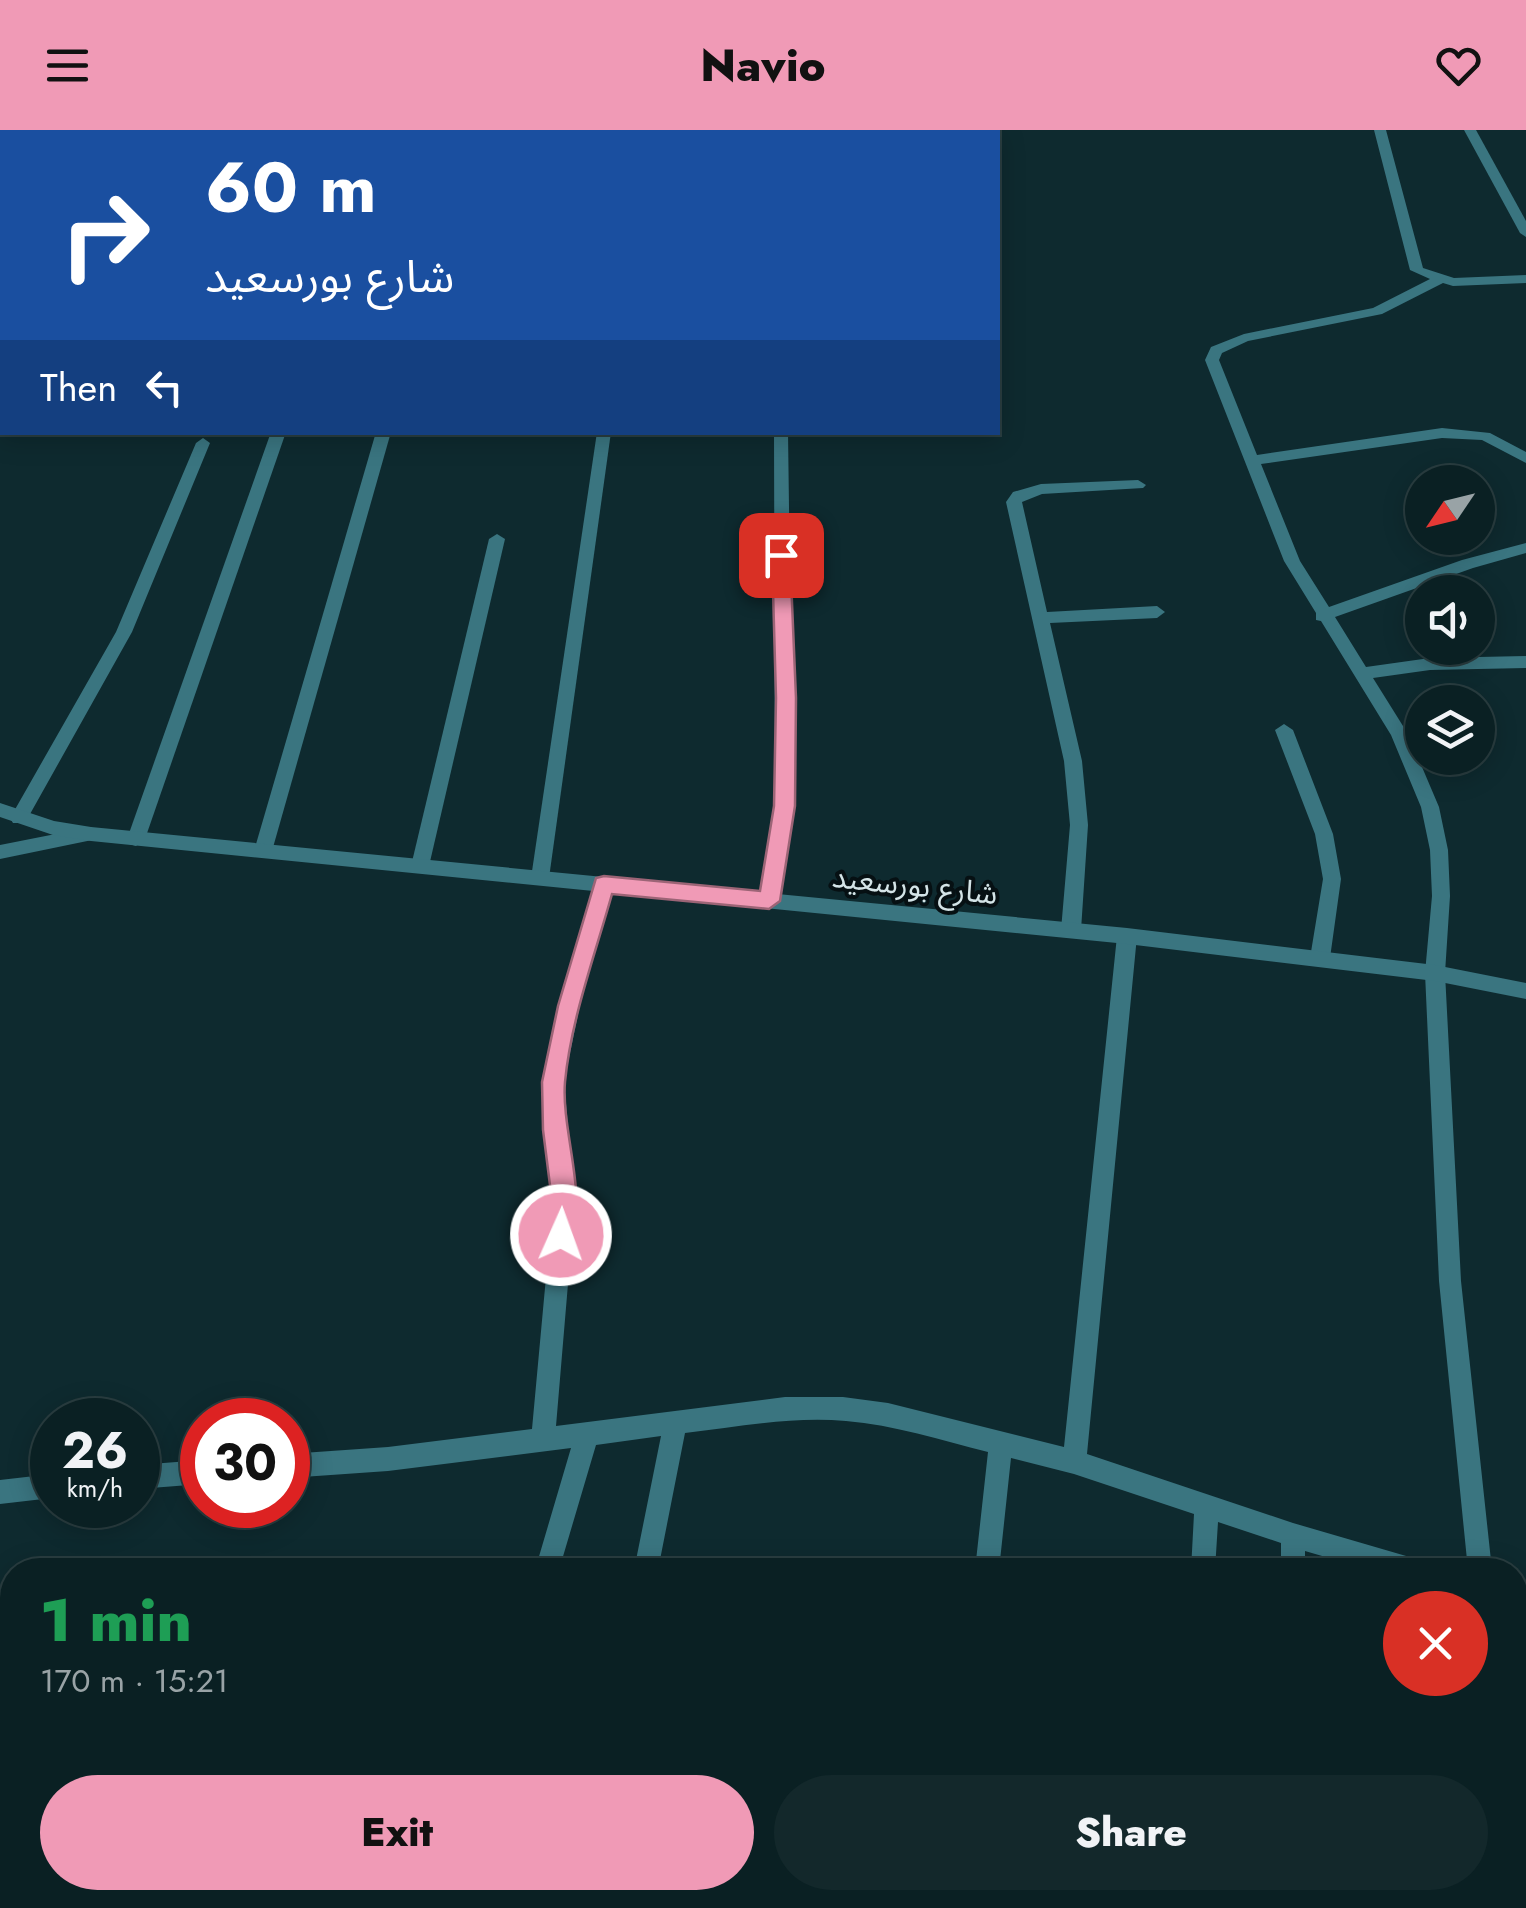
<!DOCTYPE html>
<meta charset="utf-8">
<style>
body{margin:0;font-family:Jost,"Noto Sans Arabic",sans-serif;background:#13282b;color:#f1f3f6;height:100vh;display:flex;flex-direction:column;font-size:38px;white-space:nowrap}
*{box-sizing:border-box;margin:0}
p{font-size:32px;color:#99a3a6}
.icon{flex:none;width:55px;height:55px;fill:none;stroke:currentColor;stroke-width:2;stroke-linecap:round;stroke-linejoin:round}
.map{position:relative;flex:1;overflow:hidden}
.panel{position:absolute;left:0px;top:1428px;width:1528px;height:352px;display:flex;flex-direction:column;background:#0a2023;border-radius:40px 40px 0 0;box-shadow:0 5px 25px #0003,0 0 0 2px #2a3e41}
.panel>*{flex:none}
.banner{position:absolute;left:0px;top:0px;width:1000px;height:305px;box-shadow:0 5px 25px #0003,0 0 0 2px #2a3e41;background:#1a4fa0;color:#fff;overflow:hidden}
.needle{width:65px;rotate:235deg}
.tools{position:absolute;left:1405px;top:335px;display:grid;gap:20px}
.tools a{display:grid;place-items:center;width:90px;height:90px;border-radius:50%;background:#0a2023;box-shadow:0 5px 25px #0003,0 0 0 2px #2a3e41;font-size:50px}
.speed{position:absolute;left:30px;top:1268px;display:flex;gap:20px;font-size:50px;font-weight:700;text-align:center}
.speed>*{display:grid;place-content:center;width:130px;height:130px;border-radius:50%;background:#0a2023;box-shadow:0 5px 25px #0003,0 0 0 2px #2a3e41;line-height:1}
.speed small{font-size:25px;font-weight:400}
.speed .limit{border:15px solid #d22;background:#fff;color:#111}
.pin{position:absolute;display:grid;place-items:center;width:85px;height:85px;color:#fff;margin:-42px;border-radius:20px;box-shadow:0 5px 15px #0006}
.me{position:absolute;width:110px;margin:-55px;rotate:2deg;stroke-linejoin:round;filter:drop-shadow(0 0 8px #0008)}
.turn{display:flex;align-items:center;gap:35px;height:210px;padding:0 40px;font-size:45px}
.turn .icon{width:130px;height:130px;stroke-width:2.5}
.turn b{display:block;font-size:70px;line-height:85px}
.then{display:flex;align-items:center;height:95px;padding:0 40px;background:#0003;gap:20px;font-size:38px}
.round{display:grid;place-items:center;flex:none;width:105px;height:105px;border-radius:52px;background:#13282b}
.headline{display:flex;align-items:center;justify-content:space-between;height:170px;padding:0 40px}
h1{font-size:60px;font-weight:800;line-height:75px;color:#1e9e55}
.cta{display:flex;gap:20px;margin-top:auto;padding:20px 40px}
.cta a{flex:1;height:115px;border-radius:60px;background:#f09ab6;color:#111;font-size:40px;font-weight:800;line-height:115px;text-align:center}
.cta a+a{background:#13282b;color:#f1f3f6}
header{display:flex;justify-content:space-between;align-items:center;height:130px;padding:0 40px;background:#f09ab6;color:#111;font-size:45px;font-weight:800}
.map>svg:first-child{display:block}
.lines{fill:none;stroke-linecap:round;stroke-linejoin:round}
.minor{fill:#3a7580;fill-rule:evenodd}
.tertiary{fill:#3a7580;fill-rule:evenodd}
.route{fill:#f09ab6;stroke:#9c6476;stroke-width:2.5}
.labels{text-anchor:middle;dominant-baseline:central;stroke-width:8;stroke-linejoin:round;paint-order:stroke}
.street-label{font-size:30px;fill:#d4e4e7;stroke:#061013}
</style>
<header><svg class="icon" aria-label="menu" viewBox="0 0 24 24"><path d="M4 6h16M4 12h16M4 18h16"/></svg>Navio<svg class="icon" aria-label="heart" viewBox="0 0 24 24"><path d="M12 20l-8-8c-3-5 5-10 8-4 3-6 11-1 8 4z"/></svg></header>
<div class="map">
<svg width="1526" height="1778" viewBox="0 0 1526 1778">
<rect width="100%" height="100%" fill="#0e2a2f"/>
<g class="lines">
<g class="minor">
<polygon points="1374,0 1386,0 1423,138 1454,148 1526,145 1526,153 1453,156 1443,153 1382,184 1248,211 1222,223 1219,230 1257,325 1442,298 1490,303 1526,322 1526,333 1482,310 1442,308 1261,334 1300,431 1329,477 1462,430 1526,413 1526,423 1473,438 1335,487 1366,537 1430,528 1526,526 1526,538 1430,540 1373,548 1408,604 1439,677 1448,720 1450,766 1445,843 1461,1151 1492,1440 1468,1440 1439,1151 1425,843 1432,766 1430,720 1421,677 1391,605 1321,491 1316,490 1316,483 1284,431 1205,230 1211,217 1244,204 1373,178 1430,149 1410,140"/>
<polygon points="1464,0 1476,0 1526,91 1526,107 1520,103"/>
<polygon points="271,302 286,302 145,709 136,716 129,714 127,709"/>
<polygon points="376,302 391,302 272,721 263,728 254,721"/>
<polygon points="597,302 611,302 549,748 540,755 531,748"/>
<polygon points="774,302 788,302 793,675 778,771 769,779 760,771 775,675"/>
<polygon points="203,308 210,313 132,502 25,693 13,693 10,688 13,683 116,502 196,313"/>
<polygon points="1138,350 1146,355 1143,358 1042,364 1022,372 1047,482 1157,476 1165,482 1157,488 1050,493 1082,631 1088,695 1081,800 1078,806 1064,806 1061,800 1070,695 1064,631 1006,372 1013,362 1041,354"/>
<polygon points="497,404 505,409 429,736 420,743 411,736 489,409"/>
<polygon points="1284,594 1293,600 1333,704 1341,749 1330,828 1327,834 1313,834 1310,828 1323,749 1315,704 1275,600"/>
<polygon points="91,697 100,704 97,709 0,729 0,715"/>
<path d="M604 748 613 755 580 875 564 952 575 1071 556 1296 785 1267H843L888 1273 1064 1317 1117 806 1120 800H1134L1137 806 1087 1324 1293 1393 1413 1428 1422 1431 1425 1440H1370L1305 1421V1440H1281V1413L1218 1392 1215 1440H1191L1194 1384 1074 1344 1011 1328 999 1440H975L988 1322C941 1310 894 1295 846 1291 792 1286 738 1297 685 1303L658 1440H634L661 1306 596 1315 559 1440H535L571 1318 388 1341 288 1348V1324L388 1317 532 1299 553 1071 544 952 560 875 595 755Z"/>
<polygon points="202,1330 202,1354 138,1359 138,1335"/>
<polygon points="52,1344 52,1368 0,1374 0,1350"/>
<polygon points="1515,1479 1526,1485 1526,1514 1515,1508"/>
<polygon points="936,1768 964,1768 963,1778 935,1778"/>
<rect x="1273" y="1768" width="28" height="10"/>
<polygon points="1327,1768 1389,1768 1395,1778 1332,1778"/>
<polygon points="1453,1768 1482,1768 1478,1778 1449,1778"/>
</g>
<polygon class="tertiary" points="0,673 54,691 91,697 1127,798 1435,835 1526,853 1526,869 1435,851 1127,814 91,711 53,705 0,687"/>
</g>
<path class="route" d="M781 419 790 425 796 568 795 676 780 771 769 779 612 764C595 825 571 889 565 952 561 1001 589 1069 570 1113L561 1117 552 1113 549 1105 552 1071 543 1000 542 952 558 876 596 748 604 746 760 761 774 676 776 568 772 425Z"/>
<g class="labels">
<g class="street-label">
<text transform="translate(915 755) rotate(6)">شارع بورسعيد</text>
</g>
</g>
</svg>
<div class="tools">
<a><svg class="needle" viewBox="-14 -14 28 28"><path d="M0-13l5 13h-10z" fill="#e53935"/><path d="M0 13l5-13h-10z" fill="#99a3a6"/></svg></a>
<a><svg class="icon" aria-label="sound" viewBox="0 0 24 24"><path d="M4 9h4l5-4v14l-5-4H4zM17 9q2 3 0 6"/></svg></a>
<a><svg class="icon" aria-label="layers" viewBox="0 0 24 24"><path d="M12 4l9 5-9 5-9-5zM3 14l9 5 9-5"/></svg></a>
</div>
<div class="speed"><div>26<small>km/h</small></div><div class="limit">30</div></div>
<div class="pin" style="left:781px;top:425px;background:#d93025"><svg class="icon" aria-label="arrive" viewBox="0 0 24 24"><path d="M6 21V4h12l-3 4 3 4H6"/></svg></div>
<svg class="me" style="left:561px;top:1105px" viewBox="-20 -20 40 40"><circle r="17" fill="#f09ab6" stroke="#fff" stroke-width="3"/><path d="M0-11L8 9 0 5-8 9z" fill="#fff"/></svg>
<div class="banner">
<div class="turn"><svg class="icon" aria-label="right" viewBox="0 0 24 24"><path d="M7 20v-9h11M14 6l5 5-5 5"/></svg><div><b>60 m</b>شارع بورسعيد</div></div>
<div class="then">Then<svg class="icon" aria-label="left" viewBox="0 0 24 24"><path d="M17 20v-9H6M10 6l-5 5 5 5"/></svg></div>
</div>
<section class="panel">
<div class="headline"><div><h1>1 min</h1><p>170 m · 15:21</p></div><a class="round" style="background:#d93025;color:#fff"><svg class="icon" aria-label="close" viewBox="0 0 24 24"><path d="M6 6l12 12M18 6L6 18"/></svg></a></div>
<div class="cta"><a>Exit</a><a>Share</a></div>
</section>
</div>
